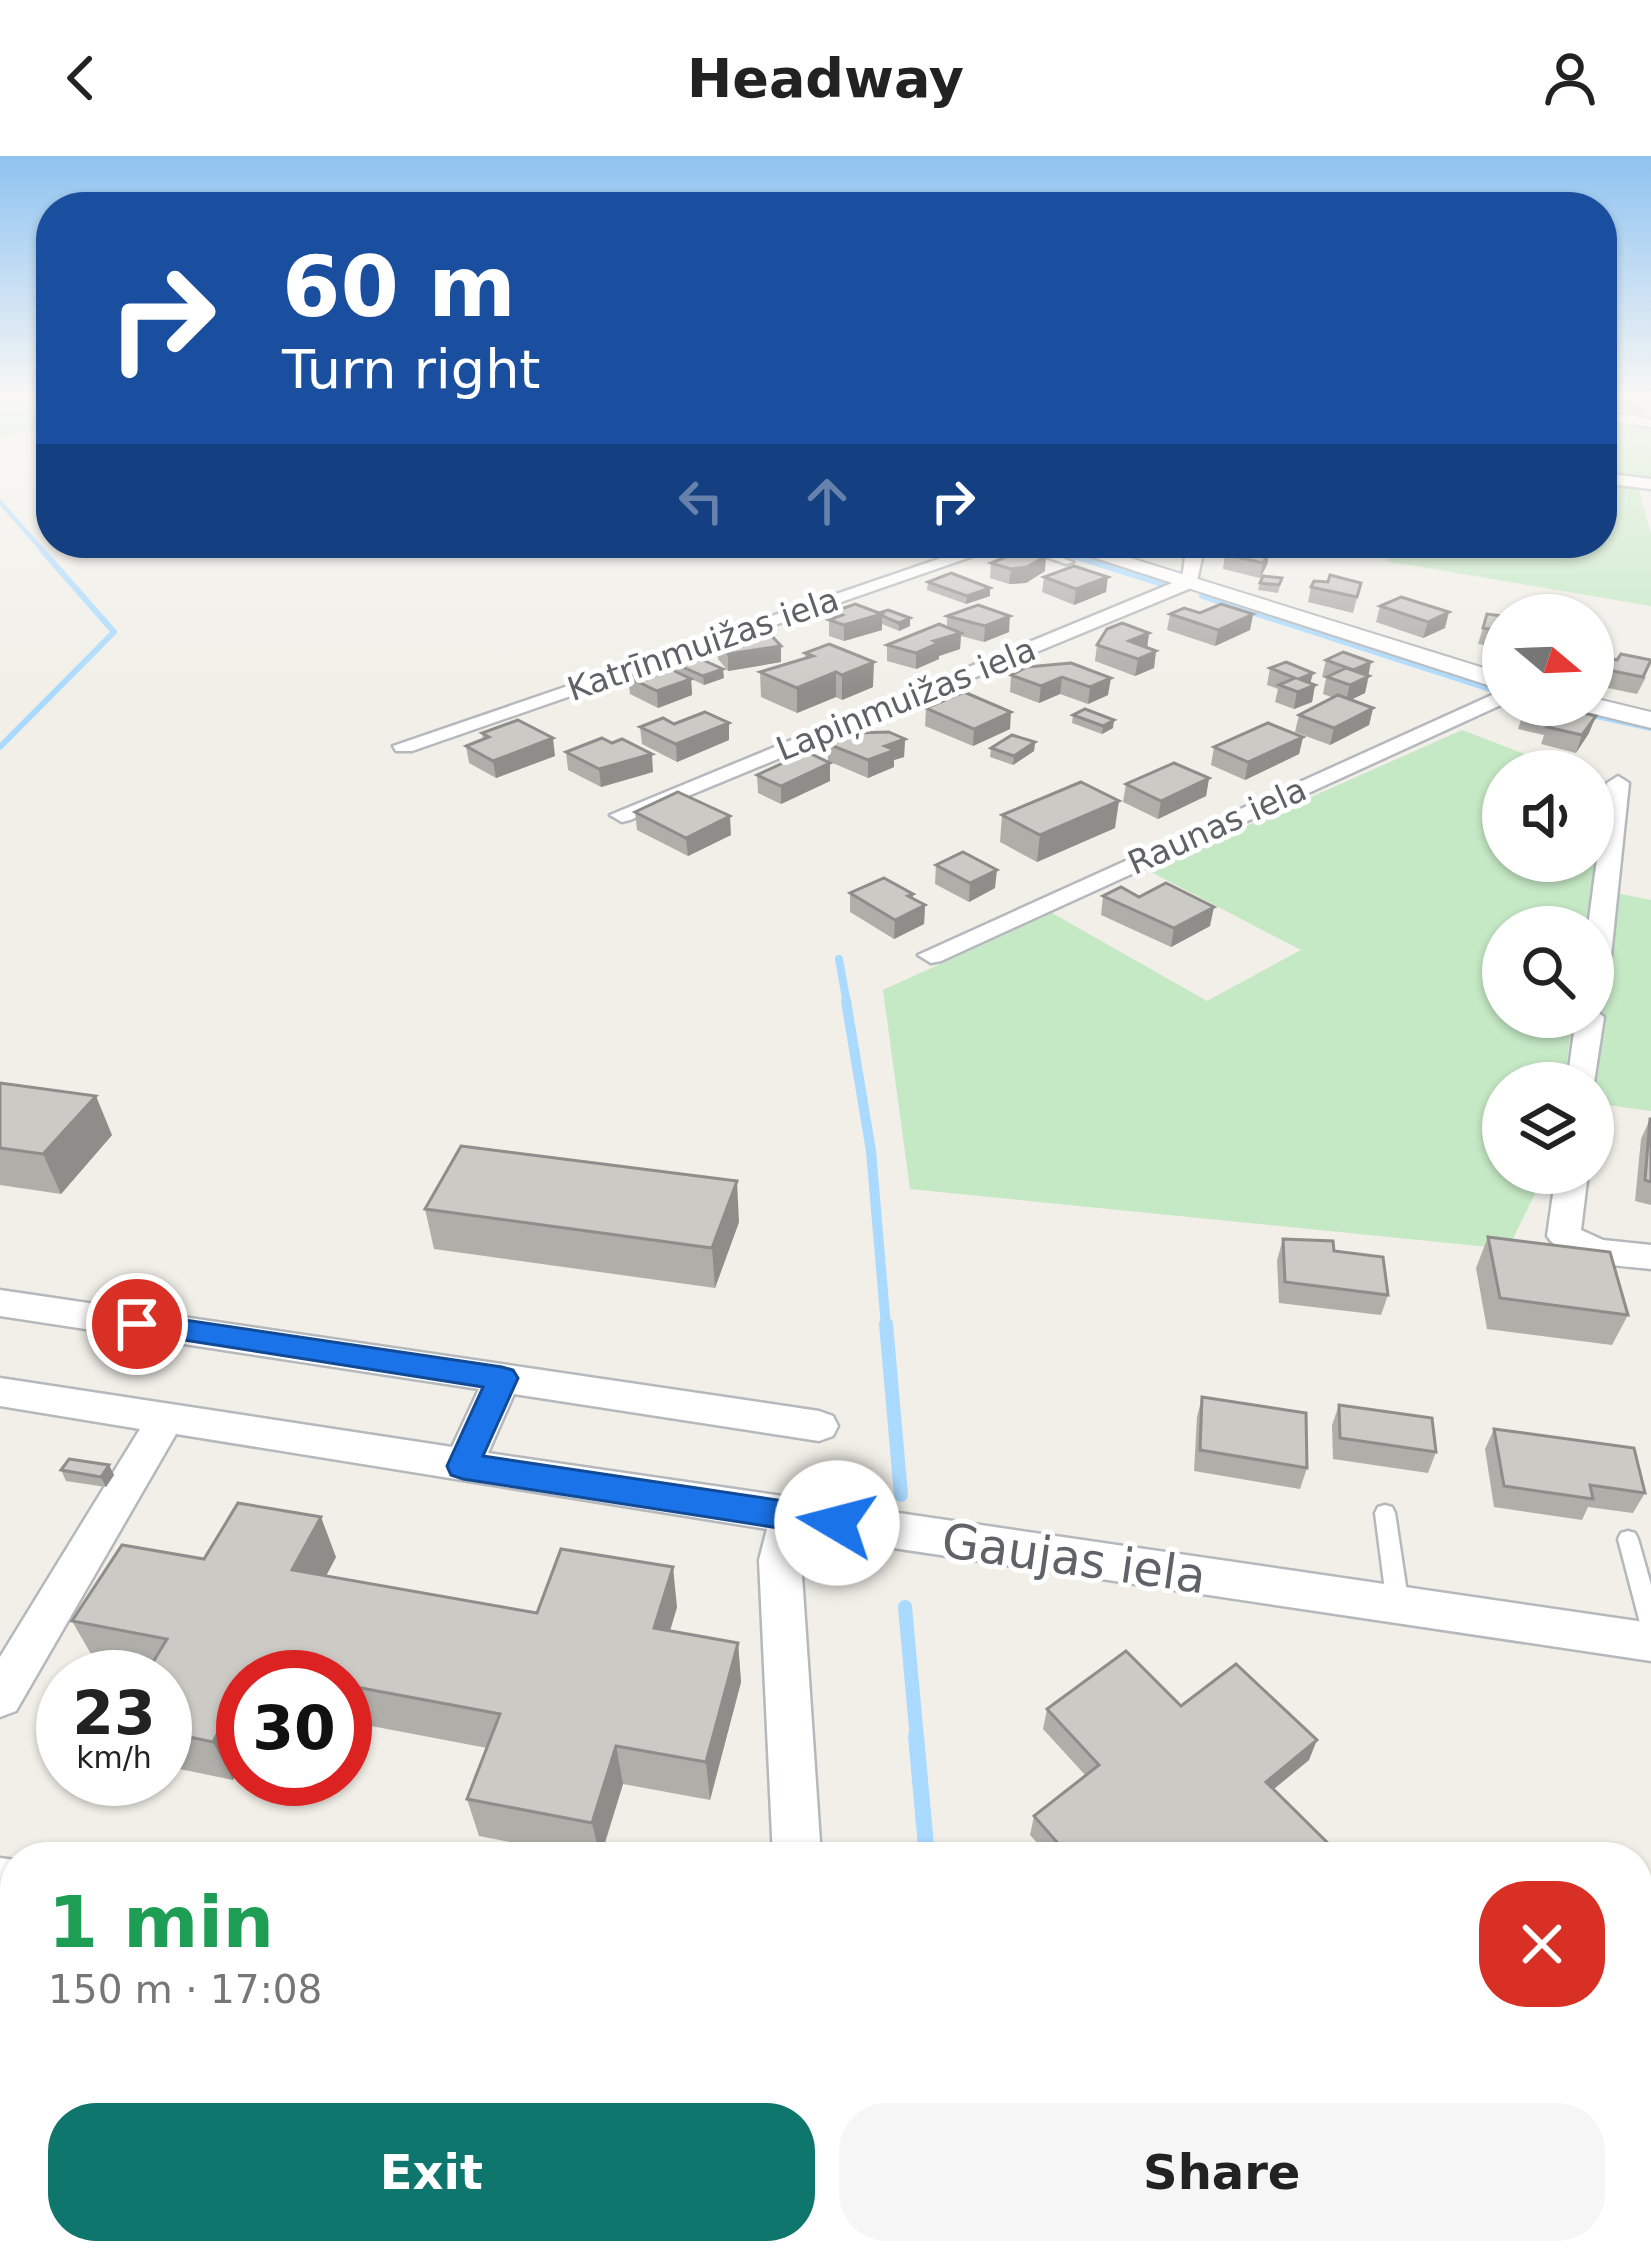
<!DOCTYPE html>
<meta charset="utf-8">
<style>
body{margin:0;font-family:"DejaVu Sans",sans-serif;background:#f6f6f6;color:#222;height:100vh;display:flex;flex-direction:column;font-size:45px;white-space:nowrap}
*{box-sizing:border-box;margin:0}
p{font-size:39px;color:#767676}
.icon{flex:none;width:66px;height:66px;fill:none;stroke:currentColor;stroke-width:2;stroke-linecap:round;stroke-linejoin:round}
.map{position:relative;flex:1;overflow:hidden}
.sheet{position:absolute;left:0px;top:1686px;width:1653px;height:423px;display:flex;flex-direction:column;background:#fff;border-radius:48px 48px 0 0;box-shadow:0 3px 9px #0004}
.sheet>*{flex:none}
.top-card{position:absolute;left:36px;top:36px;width:1581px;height:366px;border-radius:48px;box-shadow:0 3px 9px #0004;background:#1a4fa0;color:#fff;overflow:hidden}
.needle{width:78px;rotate:109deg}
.buttons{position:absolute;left:1482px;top:438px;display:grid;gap:24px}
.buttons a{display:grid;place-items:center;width:132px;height:132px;border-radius:50%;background:#fff;box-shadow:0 3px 9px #0004;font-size:60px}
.speed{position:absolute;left:36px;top:1494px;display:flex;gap:24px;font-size:60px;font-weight:700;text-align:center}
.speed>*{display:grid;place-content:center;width:156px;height:156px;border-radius:50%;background:#fff;box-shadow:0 3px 9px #0004;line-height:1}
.speed small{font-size:30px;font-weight:400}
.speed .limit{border:18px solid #d22;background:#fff;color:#111}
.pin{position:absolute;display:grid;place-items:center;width:102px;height:102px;color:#fff;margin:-51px;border:6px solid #fff;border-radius:50%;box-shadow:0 3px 12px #0007}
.me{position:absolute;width:132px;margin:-66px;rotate:278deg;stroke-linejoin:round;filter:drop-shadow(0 0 9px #0008)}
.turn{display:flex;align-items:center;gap:42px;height:252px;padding:0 48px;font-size:54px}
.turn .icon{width:156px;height:156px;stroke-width:2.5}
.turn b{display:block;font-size:84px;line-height:102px}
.lanes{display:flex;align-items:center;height:114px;padding:0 48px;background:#0003;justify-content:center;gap:60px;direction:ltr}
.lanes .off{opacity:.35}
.round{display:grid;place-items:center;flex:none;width:126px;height:126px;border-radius:48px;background:#f6f6f6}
.headline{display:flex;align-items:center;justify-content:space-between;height:204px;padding:0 48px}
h1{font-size:72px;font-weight:600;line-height:90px;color:#1e9e55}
.primary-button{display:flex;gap:24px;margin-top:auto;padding:24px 48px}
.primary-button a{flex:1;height:138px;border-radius:48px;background:#0f766e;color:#fff;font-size:48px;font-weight:600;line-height:138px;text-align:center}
.primary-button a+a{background:#f6f6f6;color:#222}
header{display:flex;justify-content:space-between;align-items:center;height:156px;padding:0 48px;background:#fff;font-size:54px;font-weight:600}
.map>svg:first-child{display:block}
.green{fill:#c5e8c5}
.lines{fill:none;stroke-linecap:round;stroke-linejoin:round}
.stream-far5{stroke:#aadaff;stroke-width:4.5}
.stream-far4{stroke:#aadaff;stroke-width:6}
.stream-far3{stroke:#aadaff;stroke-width:8}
.stream-far2{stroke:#aadaff;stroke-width:10}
.stream-far1{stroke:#aadaff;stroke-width:14}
.stream{stroke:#aadaff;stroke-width:16}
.service-casing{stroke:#b5b8bc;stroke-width:5}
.minor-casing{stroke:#b5b8bc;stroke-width:5}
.tertiary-casing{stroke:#b5b8bc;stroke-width:4}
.service{fill:#fff;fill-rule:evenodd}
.minor{fill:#fff;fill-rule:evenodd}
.tertiary{fill:#fff;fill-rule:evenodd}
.wall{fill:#afaea9}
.shaded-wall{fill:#8f8d8a}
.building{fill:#cccac5;stroke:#8f8d8a;stroke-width:3}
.route{fill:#1a73e8;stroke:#114b97;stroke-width:3}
.labels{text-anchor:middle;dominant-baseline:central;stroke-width:10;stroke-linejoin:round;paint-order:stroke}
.far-street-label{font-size:33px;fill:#5f6368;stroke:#fff}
.near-street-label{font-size:48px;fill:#5f6368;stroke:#fff}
</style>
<header><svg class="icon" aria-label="back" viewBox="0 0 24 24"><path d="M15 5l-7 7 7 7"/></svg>Headway<svg class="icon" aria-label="person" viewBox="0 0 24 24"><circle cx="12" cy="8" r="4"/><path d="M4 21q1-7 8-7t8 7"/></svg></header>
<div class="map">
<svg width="1651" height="2107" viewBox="0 0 1651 2107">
<rect width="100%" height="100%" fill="#f1efe8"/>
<g class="green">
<polygon points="0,240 51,240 51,271 0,280"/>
<polygon points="1602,266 1651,272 1651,324 1602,317"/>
<polygon points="1602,326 1638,331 1651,378 1651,450 1385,405 1392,400 1390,387 1602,387"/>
<polygon points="1462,574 1569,615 1503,615 1503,705 1593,705 1593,624 1606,629 1586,771 1503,771 1503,861 1573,861 1564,927 1503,927 1503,1017 1545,1017 1508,1093 910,1033 883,834 1052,757 1207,845 1301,794 1147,714"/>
<polygon points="1616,737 1651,744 1651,955 1593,947 1590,927"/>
</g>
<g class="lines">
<g class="stream-far5">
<polyline points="0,346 45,397"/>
<polyline points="1032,387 1064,397"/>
</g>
<g class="stream-far4">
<polyline points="1054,394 1162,428"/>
<polyline points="1202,440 1493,534"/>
<polyline points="1583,557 1651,572"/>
<polyline points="0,591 114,476 42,394"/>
</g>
<polyline class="stream-far3" points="839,803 847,848"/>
<polyline class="stream-far2" points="846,845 871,995 886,1171"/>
<g class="stream-far1">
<polyline points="886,1168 901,1339"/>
<polyline points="905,1451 917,1583"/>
</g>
<polyline class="stream" points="916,1580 927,1701"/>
<defs>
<g id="service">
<polygon points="1007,387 1020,387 1073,406 1066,408"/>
<polygon points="1385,1349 1392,1351 1395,1357 1409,1450 1406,1456 1398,1459 1390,1456 1387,1450 1375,1357 1378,1351"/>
<polygon points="1628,1375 1635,1377 1638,1383 1651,1429 1651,1476 1643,1474 1640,1467 1618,1383 1621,1377"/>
</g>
<g id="minor">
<polygon points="1602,256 1651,263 1651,271 1602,264"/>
<polygon points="1602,317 1651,323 1651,333 1602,327"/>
<polygon points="985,387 1011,387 412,595 396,595 393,590"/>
<polygon points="1187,387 1205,387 1196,430 630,664 622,666 610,659 1182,423"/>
<polygon points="1503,534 1503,548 941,805 931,807 918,799"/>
<polygon points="1618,620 1629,627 1607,838 1593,846 1593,771 1588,771 1607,627"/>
<polygon points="1593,853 1604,861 1593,933 1593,927 1567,927 1576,861 1593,861"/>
<path d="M1556 1017H1588L1581 1074 1603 1084 1651 1089V1113C1619 1109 1567 1110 1547 1080Z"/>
<polygon points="0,1134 819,1255 833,1260 838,1270 833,1280 819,1285 514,1238 488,1297 1651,1467 1651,1505 806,1379 801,1404 821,1701 773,1701 759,1404 767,1373 176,1278 16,1555 0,1561 0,1501 140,1273 0,1250 0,1222 452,1291 479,1233 0,1160"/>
<polygon points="0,1702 15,1704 15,1754 0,1750"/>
<polygon points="0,1862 15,1865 15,1919 0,1916"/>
<polygon points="1638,1998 1651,2003 1651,2062 1638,2057"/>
<polygon points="785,2094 843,2094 840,2107 782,2107"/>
</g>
<g id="tertiary">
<polygon points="1049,387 1082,387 1503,518 1503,534"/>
<polygon points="1593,542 1651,556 1651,572 1582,555 1578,549 1593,549"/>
</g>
</defs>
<use href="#service" class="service-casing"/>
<use href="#minor" class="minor-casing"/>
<use href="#tertiary" class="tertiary-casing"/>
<use href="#service" class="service"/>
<use href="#minor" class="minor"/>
<use href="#tertiary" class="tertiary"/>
</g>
<g class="wall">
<polygon points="1614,240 1651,240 1651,249 1643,260 1611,251"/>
<polygon points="1270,394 1267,409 1260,422 1223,413 1225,398"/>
<polygon points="991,407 1045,415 1026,427 1009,428 990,422"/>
<polygon points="1044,421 1106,436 1074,449 1042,436"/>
<polygon points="1282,422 1278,437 1258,434 1260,427"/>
<polygon points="928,426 990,432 990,440 966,448 927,434"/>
<polygon points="1328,426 1361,427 1353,457 1308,446 1311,431"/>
<polygon points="1380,450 1445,472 1423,482 1376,466"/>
<polygon points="833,456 879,457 910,462 910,470 899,475 882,468 882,474 844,485 829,480 829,464 833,462"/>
<polygon points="1200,457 1253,458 1250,474 1215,490 1167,474 1170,458"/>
<polygon points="1487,458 1503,460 1503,492 1478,488"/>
<polygon points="947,460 1009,476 984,486 961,480 960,493 939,500 939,503 916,513 887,505 887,489 947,471"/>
<polygon points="1149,477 1147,491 1156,495 1154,512 1135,520 1095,505 1097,489"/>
<polygon points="717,487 781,490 781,506 728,515 718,503"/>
<polygon points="805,497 873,531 842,544 836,541 797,557 761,541 760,516 805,503"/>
<polygon points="1593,502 1646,521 1637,538 1593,529"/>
<polygon points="1326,504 1369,520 1365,537 1351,544 1373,552 1369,569 1330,589 1295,576 1299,559 1334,542 1323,538 1326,522 1322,521"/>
<polygon points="1071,507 1108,539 1088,548 1060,538 1039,547 1010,536 1011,519"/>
<polygon points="676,508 724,522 704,529 677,516"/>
<polygon points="1270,512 1313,517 1310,527 1315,529 1312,546 1294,553 1275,546 1278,533 1267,529"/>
<polygon points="628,521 691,523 692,539 658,552 630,538"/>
<polygon points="1529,549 1589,577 1576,597 1541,588 1544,579 1518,573 1524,555"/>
<polygon points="926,552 1010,573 973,590 925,570"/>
<polygon points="1073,559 1113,572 1102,578 1072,567"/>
<polygon points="674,568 729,584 677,606 642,588 640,571"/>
<polygon points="482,577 555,600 496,622 469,607 466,590 483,583"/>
<polygon points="1303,581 1299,598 1245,624 1211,609 1214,591"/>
<polygon points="905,583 904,601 894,604 894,611 868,622 828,605 828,588"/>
<polygon points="1035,586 1034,595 1013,609 990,601 991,592"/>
<polygon points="566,596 653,616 601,631 568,614"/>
<polygon points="830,607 830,625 781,648 758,637 757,619"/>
<polygon points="1209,622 1206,640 1158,663 1123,646 1126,628"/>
<polygon points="635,656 731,679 688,700 637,674"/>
<polygon points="1002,659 1115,672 1037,706 1000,686"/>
<polygon points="936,709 995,732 969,746 935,728"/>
<polygon points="850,737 912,743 925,749 924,768 894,783 850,756"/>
<polygon points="1103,740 1139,741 1210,770 1171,791 1101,759"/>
<polygon points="0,927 112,979 61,1038 0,1029"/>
<polygon points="1650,963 1651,963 1651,1049 1635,1045 1641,983"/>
<polygon points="425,1053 739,1066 715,1132 434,1093"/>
<polygon points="1488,1081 1628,1159 1612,1189 1487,1173 1476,1112"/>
<polygon points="1283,1083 1334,1095 1388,1139 1381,1159 1279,1147 1277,1104"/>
<polygon points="1202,1241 1307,1312 1300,1333 1194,1315 1197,1261"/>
<polygon points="1339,1249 1436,1296 1428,1317 1333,1303 1332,1269"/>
<polygon points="1494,1273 1645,1337 1633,1357 1588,1351 1582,1364 1494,1351 1485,1293"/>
<polygon points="109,1309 114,1319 106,1331 66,1325 61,1314"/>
<polygon points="336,1401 326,1420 537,1457 677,1451 670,1475 738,1487 741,1526 710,1644 623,1628 601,1701 587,1701 479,1680 467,1643 487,1592 345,1565 345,1521 243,1521 233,1624 165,1610 165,1521 148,1514 95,1505 72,1465 204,1403"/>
<polygon points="1181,1550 1309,1604 1274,1633 1339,1701 1050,1701 1030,1679 1034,1660 1086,1620 1043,1573 1047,1553"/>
</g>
<g class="shaded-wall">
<polygon points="1270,394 1267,409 1260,422 1263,407"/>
<polygon points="1046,400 1045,415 1026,427 1009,428 1011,413"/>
<polygon points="1108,421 1106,436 1074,449 1076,433"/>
<polygon points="990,432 990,440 966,448 967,440"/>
<polygon points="1449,456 1445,472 1423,482 1428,466"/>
<polygon points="882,458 882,474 844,485 844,469"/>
<polygon points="1253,458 1250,474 1215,490 1218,474"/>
<polygon points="1010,460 1009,476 984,486 985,470"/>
<polygon points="910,462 910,470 899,475 899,467"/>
<polygon points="961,477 960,493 939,500 939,503 916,513 916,497 934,485"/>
<polygon points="1149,477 1147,493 1127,501 1129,485"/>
<polygon points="781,490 781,506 728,515 728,498"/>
<polygon points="1156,495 1154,512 1135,520 1138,503"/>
<polygon points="874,506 873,531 842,544 842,519"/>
<polygon points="1371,506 1365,537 1346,546 1353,514"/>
<polygon points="723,513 724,522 704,529 703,520"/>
<polygon points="836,516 836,541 797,557 797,532"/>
<polygon points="1313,517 1309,532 1315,529 1312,546 1294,553 1299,523"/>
<polygon points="1062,521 1060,538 1039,547 1041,530"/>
<polygon points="1111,522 1108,539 1088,548 1090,531"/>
<polygon points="691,523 692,539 658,552 657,535"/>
<polygon points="1373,552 1369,569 1330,589 1334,572"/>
<polygon points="1011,556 1010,573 973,590 974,573"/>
<polygon points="1596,560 1589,577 1576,597 1582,579"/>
<polygon points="1114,564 1113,572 1102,578 1103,570"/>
<polygon points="729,567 729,584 677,606 676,588"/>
<polygon points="1303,581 1299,598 1245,624 1248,606"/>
<polygon points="553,582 555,600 496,622 493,605"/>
<polygon points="905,583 904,601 894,604 894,611 868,622 868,604 885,590"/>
<polygon points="1035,586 1034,595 1013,609 1014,600"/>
<polygon points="652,598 653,616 601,631 599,613"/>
<polygon points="830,607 830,625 781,648 781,630"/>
<polygon points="1209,622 1206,640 1158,663 1161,645"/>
<polygon points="1119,645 1115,672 1037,706 1040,679"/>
<polygon points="730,660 731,679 688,700 686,682"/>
<polygon points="997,714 995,732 969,746 970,727"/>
<polygon points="913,738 912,756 925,749 924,768 894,783 895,764 908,740"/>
<polygon points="1214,751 1210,770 1171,791 1174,772"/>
<polygon points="96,940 112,979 61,1038 43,998"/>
<polygon points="737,1025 739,1066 715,1132 712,1092"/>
<polygon points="109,1309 114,1319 106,1331 101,1321"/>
<polygon points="321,1361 336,1401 308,1454 292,1414"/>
<polygon points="673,1411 677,1451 659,1511 654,1472"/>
<polygon points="738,1487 741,1526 710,1644 706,1606"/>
<polygon points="243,1529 243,1604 233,1624 213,1586"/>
<polygon points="1317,1584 1309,1604 1259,1645 1266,1626"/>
<polygon points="616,1590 623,1628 600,1701 592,1667"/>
<polygon points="15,2065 15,2094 47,2094 41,2107 3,2089"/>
<polygon points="511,2094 531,2094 528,2107 507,2107"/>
</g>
<g class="building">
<polygon points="1620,240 1651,240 1651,242 1647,247"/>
<polygon points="1228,389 1270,394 1263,407 1225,398"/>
<polygon points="1025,393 1046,400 1027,411 1011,413 991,407"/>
<polygon points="1074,410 1108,421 1076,433 1044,421"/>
<polygon points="951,417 990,432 967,440 928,426"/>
<polygon points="1330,419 1361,427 1357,441 1311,431 1314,425 1328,426"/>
<polygon points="1263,420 1282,422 1279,429 1260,427"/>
<polygon points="1401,441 1449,456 1428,466 1380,450"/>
<polygon points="855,448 882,458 844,469 829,464 842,459 833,456"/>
<polygon points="1221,448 1253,458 1218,474 1170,458 1184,452 1200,457"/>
<polygon points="978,449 1010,460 985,470 947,460"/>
<polygon points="888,454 910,462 899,467 880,459 882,458 879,457"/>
<polygon points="1487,458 1503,460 1503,475 1483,472"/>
<polygon points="1122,467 1149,477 1129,485 1156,495 1138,503 1097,489 1107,473"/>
<polygon points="939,468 961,477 934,485 939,487 916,497 887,489"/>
<polygon points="770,478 781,490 728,498 717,487"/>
<polygon points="829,488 874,506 842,519 836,516 797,532 760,516 813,500 805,497"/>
<polygon points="1343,496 1371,506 1353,514 1326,504"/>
<polygon points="1621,498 1651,504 1643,521 1593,511 1595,499 1617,504"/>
<polygon points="696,501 723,513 703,520 676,508"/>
<polygon points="1286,506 1313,517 1299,523 1315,529 1298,536 1279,529 1295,522 1270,512"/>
<polygon points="1071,507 1111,522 1090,531 1062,521 1041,530 1011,519 1027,511"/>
<polygon points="662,509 691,523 657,535 628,521"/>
<polygon points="1346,512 1369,520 1350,529 1327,521"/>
<polygon points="964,536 1011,556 974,573 926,552"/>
<polygon points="1338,539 1373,552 1334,572 1299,559"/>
<polygon points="1529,549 1549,549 1596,560 1582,579 1547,571 1553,562 1524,555"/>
<polygon points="1085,553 1114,564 1103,570 1073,559"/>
<polygon points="705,556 729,567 676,588 640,571 663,562 674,568"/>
<polygon points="518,564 553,582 493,605 466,590 489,581 482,577"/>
<polygon points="1268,567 1303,581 1248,606 1214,591"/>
<polygon points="889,576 905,583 885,590 895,594 868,604 828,588 855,577"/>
<polygon points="1012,579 1035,586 1014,600 991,592"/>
<polygon points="602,582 612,587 622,583 652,598 599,613 566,596"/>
<polygon points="807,596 830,607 781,630 757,619"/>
<polygon points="1174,607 1209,622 1161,645 1126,628"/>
<polygon points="1081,626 1119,645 1040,679 1002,659"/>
<polygon points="678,636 730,660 686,682 635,656"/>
<polygon points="963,696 997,714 970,727 936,709"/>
<polygon points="884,722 913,738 908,740 925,749 895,764 850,737"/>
<polygon points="1166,727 1214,751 1174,772 1103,740 1121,731 1139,741"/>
<polygon points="0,927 96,940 43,998 0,992"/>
<polygon points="1650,963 1651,963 1651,1026 1645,1024"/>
<polygon points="461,990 737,1025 712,1092 425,1053"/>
<polygon points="1488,1081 1610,1096 1628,1159 1500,1142"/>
<polygon points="1283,1083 1333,1085 1334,1095 1383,1101 1388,1139 1285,1126"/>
<polygon points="1202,1241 1306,1257 1307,1312 1200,1294"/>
<polygon points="1339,1249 1432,1262 1436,1296 1340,1282"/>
<polygon points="1494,1273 1634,1292 1645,1337 1590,1329 1593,1343 1504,1330"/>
<polygon points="69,1303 109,1309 101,1321 61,1314"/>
<polygon points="238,1347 321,1361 292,1414 537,1457 561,1393 673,1411 654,1472 738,1487 706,1606 616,1590 592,1667 467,1643 500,1558 345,1529 345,1521 301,1521 252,1512 247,1521 243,1521 243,1529 213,1586 165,1576 165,1521 144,1521 167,1483 72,1465 122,1389 204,1403"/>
<polygon points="1126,1495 1181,1550 1236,1508 1317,1584 1266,1626 1340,1699 1338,1701 1194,1701 1192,1698 1189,1701 1070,1701 1034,1660 1099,1609 1047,1553"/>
<polygon points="0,1964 15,1968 15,2065 3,2089 15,2092 15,2094 25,2094 82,2107 0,2107"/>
<polygon points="369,2094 511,2094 507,2107 365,2107"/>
</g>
<linearGradient id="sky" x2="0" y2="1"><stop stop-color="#8fc3f1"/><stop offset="0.45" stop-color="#f9f8f5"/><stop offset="1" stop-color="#f9f8f5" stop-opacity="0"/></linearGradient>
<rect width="1651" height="535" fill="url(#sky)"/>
<polygon class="route" points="137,1157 502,1211 513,1214 518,1222 483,1300 837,1353 849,1357 854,1367 849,1377 837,1381 463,1323 451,1319 447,1310 483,1231 127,1175 122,1168 127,1160"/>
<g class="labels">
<g class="far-street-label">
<text transform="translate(703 488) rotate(-19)">Katrīnmuižas iela</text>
<text transform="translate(906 543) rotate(-22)">Lapiņmuižas iela</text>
<text transform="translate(1217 670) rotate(-24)">Raunas iela</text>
</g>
<g class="near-street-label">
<text transform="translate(1074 1402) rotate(8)">Gaujas iela</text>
</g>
</g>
</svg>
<div class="buttons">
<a><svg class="needle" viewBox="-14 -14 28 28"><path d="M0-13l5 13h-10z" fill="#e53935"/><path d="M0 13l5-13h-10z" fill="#767676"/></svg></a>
<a><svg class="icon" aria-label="sound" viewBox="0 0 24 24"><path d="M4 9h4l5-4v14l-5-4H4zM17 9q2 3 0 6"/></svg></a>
<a><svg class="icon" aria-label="search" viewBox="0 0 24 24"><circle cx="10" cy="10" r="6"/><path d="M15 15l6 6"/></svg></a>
<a><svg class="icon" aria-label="layers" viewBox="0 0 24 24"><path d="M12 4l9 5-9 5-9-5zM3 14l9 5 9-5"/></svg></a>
</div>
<div class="speed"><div>23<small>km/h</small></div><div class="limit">30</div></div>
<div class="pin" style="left:137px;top:1168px;background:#d93025"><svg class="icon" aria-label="arrive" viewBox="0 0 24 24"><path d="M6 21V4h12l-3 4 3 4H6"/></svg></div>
<svg class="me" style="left:837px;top:1367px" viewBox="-20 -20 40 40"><circle r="19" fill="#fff"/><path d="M0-13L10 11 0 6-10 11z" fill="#1a73e8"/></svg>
<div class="top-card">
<div class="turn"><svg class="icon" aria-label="right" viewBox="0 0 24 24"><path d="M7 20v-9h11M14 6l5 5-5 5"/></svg><div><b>60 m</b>Turn right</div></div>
<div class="lanes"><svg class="icon off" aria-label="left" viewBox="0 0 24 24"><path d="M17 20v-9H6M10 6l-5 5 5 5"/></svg><svg class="icon off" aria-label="ahead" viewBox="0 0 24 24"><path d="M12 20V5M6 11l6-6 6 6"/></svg><svg class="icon" aria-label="right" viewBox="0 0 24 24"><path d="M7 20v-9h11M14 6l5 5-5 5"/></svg></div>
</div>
<section class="sheet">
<div class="headline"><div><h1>1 min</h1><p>150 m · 17:08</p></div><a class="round" style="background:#d93025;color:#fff"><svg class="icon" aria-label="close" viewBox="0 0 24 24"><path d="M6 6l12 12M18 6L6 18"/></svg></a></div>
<div class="primary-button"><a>Exit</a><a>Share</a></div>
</section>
</div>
